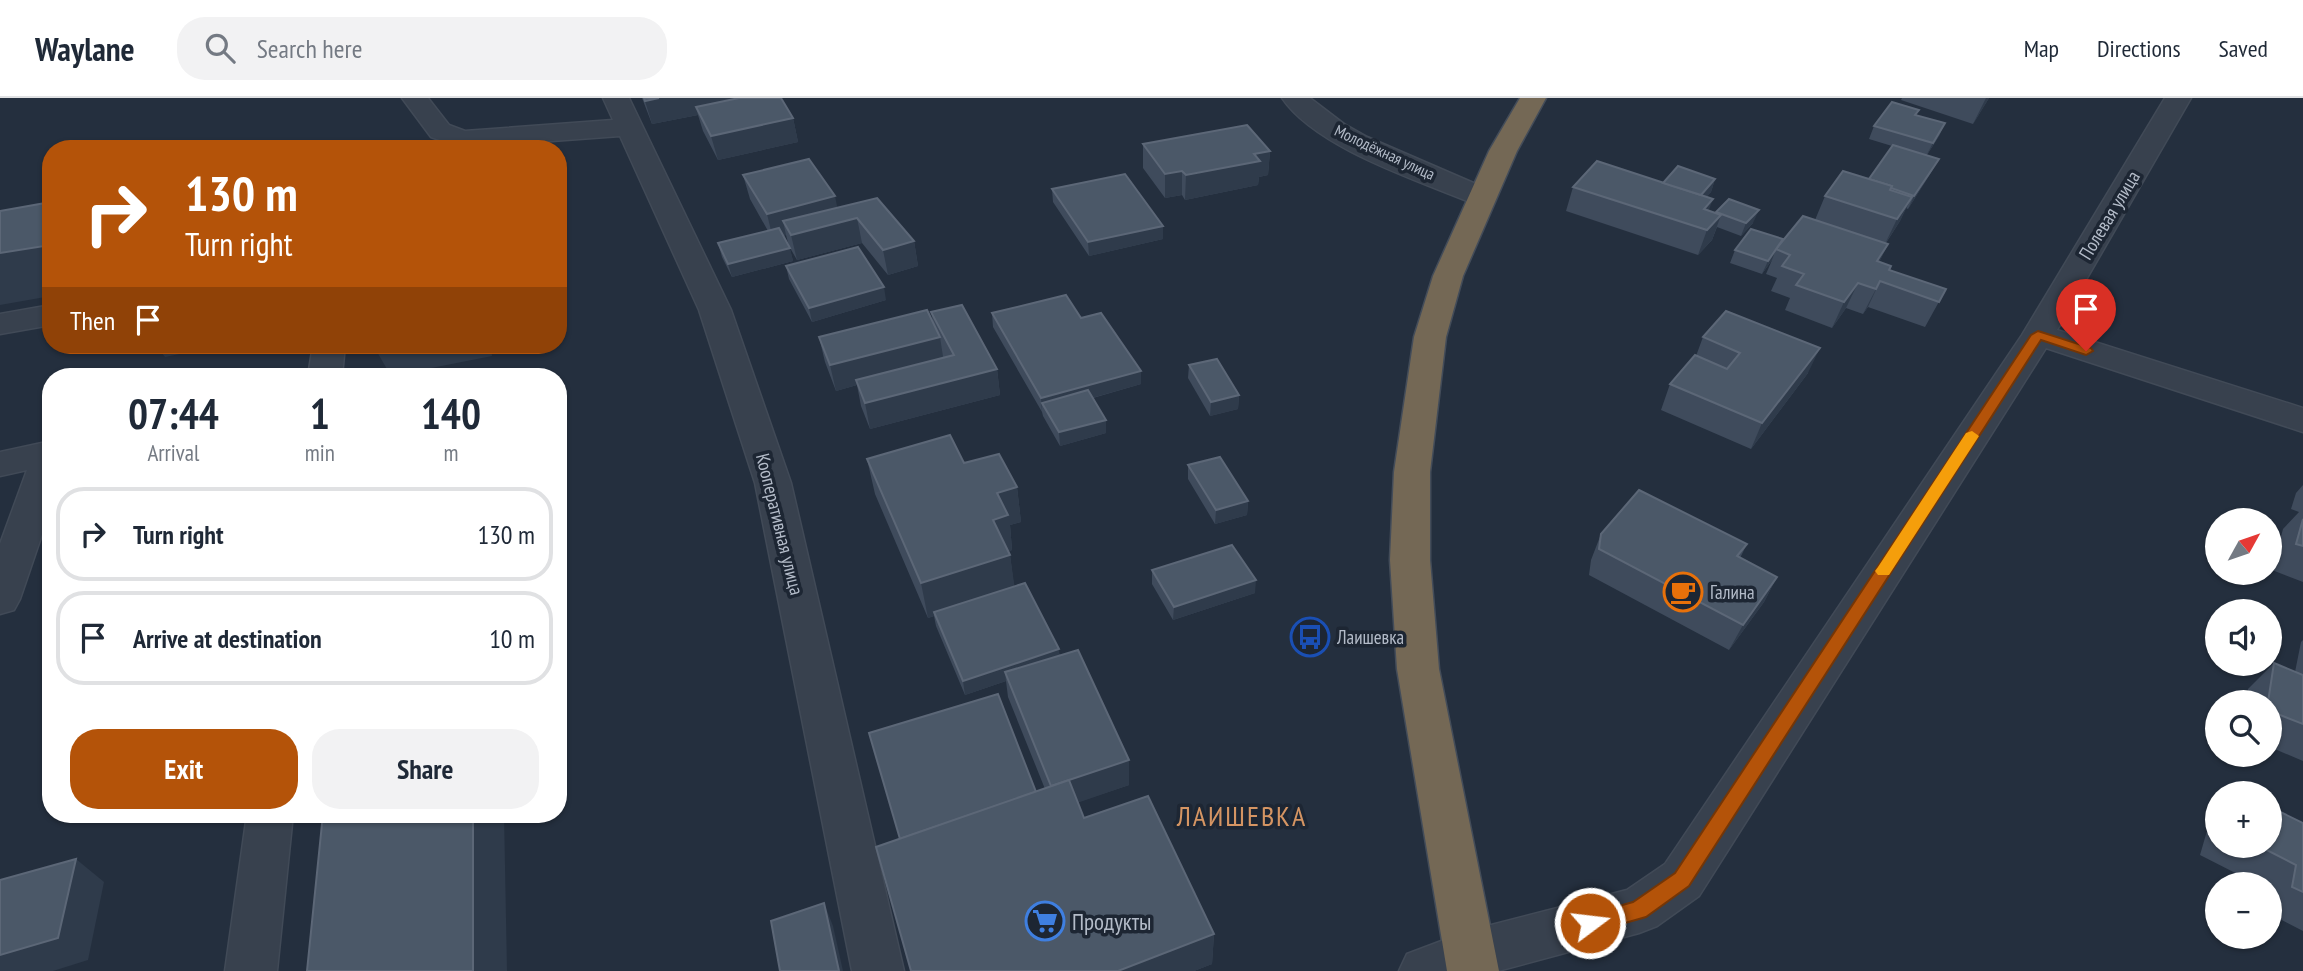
<!DOCTYPE html>
<meta charset="utf-8">
<style>
body{margin:0;font-family:"PT Sans Narrow",sans-serif;background:#f2f2f3;color:#1f2937;height:100vh;display:flex;flex-direction:column;font-size:26px;white-space:nowrap}
*{box-sizing:border-box;margin:0}
p{font-size:23px;color:#747a83}
.icon{flex:none;width:38px;height:38px;fill:none;stroke:currentColor;stroke-width:2;stroke-linecap:round;stroke-linejoin:round}
.map{position:relative;flex:1;overflow:hidden}
.side{position:absolute;left:42px;top:270px;width:525px;height:455px;display:flex;flex-direction:column;background:#fff;border-radius:28px;box-shadow:0 2px 5px #0004}
.side>*{flex:none}
.hud{position:absolute;left:42px;top:42px;width:525px;height:214px;border-radius:28px;box-shadow:0 2px 5px #0004;background:#b45309;color:#fff;overflow:hidden}
.needle{width:46px;rotate:50deg}
.buttons{position:absolute;left:2205px;top:410px;display:grid;gap:14px}
.buttons a{display:grid;place-items:center;width:77px;height:77px;border-radius:50%;background:#fff;box-shadow:0 2px 5px #0004;font-size:35px}
.pin{position:absolute;display:grid;place-items:center;width:60px;height:60px;color:#fff;margin:-72px -30px;border-radius:50% 50% 50% 0;rotate:-45deg;box-shadow:0 0 7px #0007}
.pin .icon{rotate:45deg}
.me{position:absolute;width:77px;margin:-38px;rotate:75deg;stroke-linejoin:round;filter:drop-shadow(0 0 5px #0008)}
.turn{display:flex;align-items:center;gap:24px;height:147px;padding:0 28px;font-size:32px}
.turn .icon{width:91px;height:91px;stroke-width:2.5}
.turn b{display:block;font-size:49px;line-height:60px}
.then{display:flex;align-items:center;height:66px;padding:0 28px;background:#0003;gap:14px;font-size:26px}
.eta{display:flex;justify-content:space-evenly;align-items:center;height:119px;text-align:center}
.eta b{font-size:42px;font-weight:700;line-height:49px}
.cta{display:flex;gap:14px;margin-top:auto;padding:14px 28px}
.cta a{flex:1;height:80px;border-radius:28px;background:#b45309;color:#fff;font-size:28px;font-weight:700;line-height:80px;text-align:center}
.cta a+a{background:#f2f2f3;color:#1f2937}
ul{padding:0;list-style:none}
li{display:flex;align-items:center;gap:21px;height:94px;margin:0 14px 10px;padding:0 14px;border:4px solid #e0e1e3;border-radius:28px}
li div{flex:1}
li b{display:block;font-size:26px}
li em{font-style:normal}
header{display:flex;align-items:center;gap:42px;box-sizing:border-box;height:98px;padding:0 35px;background:#fff;border-bottom:2px solid #e0e1e3}
header strong{font-size:33px}
nav{display:flex;gap:38px;margin-inline-start:auto;font-size:24px}
.search{width:490px;height:63px;background:#f2f2f3;display:flex;align-items:center;gap:18px;box-sizing:border-box;padding:0 24px;border-radius:28px;color:#747a83;font-size:26px}
.map>svg:first-child{display:block}
.lines{fill:none;stroke-linecap:round;stroke-linejoin:round}
.minor-casing{stroke:#414a57;stroke-width:3}
.highway-casing{stroke:#434c59;stroke-width:3}
.minor{fill:#38414e;fill-rule:evenodd}
.highway{fill:#746855;fill-rule:evenodd}
.wall{fill:#3f4b5c;fill-rule:evenodd}
.shaded-wall{fill:#2f3b4b}
.building{fill:#4b5868;stroke:#5c6777;stroke-width:2}
.route{fill:#b45309;stroke:#753606;stroke-width:2}
.slow{fill:#f59e0b}
.labels{text-anchor:middle;dominant-baseline:central;stroke-width:7;stroke-linejoin:round;paint-order:stroke}
.far-street-label{font-size:16px;fill:#b4bcc9;stroke:#1d2633}
.street-label{font-size:19px;fill:#b4bcc9;stroke:#1d2633}
.poi-label{font-size:19px;fill:#b4bcc9;stroke:#1d2633;text-anchor:start}
.near-poi-label{font-size:23px;fill:#b4bcc9;stroke:#1d2633;text-anchor:start}
.near-quarter-label{font-size:28px;letter-spacing:2px;fill:#d59563;stroke:#1d2633}
</style>
<header>
<strong>Waylane</strong>
<div class="search"><svg class="icon" aria-label="search" viewBox="0 0 24 24"><circle cx="10" cy="10" r="6"/><path d="M15 15l6 6"/></svg>Search here</div>
<nav><a>Map</a><a>Directions</a><a>Saved</a></nav>
</header>
<div class="map">
<svg width="2303" height="873" viewBox="0 0 2303 873">
<rect width="100%" height="100%" fill="#242f3e"/>
<g class="lines">
<defs>
<g id="minor">
<polygon points="402,0 428,0 449,27 465,33 613,22 603,0 629,0 731,212 791,385 904,873 852,873 755,385 699,212 620,38 446,51 448,45 431,39"/>
<path d="M1282 0H1310L1344 26 1367 39 1492 93 1496 99 1492 105 1482 108 1472 105C1417 82 1316 50 1282 0Z"/>
<polygon points="2165,0 2191,0 2057,232 2303,310 2303,334 2046,250 1699,798 1657,828 1639,835 1498,873 1399,873 1407,856 1468,833 1627,792 1665,766 2022,237"/>
<polygon points="51,207 51,227 0,236 0,216"/>
<polygon points="313,247 345,247 342,278 308,278"/>
<polygon points="51,343 51,410 20,501 14,512 0,516 0,446 27,372 0,378 0,354"/>
<polygon points="247,716 293,716 277,873 225,873"/>
</g>
<polygon id="highway" points="1520,0 1546,0 1517,53 1463,178 1446,239 1430,374 1430,462 1439,571 1499,873 1447,873 1397,571 1390,462 1394,374 1414,239 1433,178 1489,53"/>
</defs>
<use href="#minor" class="minor-casing"/>
<use href="#highway" class="highway-casing"/>
<use href="#minor" class="minor"/>
<use href="#highway" class="highway"/>
</g>
<g class="wall">
<polygon points="642,0 781,0 793,20 798,44 718,62 703,33 698,17 652,26"/>
<polygon points="1902,0 1989,0 1973,26 1901,2"/>
<polygon points="1919,12 1916,17 1945,25 1939,38 1927,57 1939,61 1932,73 1908,111 1906,110 1900,123 1886,145 1888,146 1879,164 1889,172 1946,191 1925,229 1868,209 1863,216 1846,210 1832,230 1785,212 1790,200 1771,193 1777,180 1766,176 1772,162 1762,176 1730,165 1735,152 1781,146 1815,122 1825,98 1869,81 1892,48 1869,41 1874,28"/>
<polygon points="1143,46 1270,53 1268,77 1259,79 1258,87 1185,102 1182,97 1165,100 1143,70"/>
<path d="M743 77 837 110 914 143 918 168 888 177 862 145 797 162 789 148 793 163 732 179 722 159 718 145 768 133 750 101ZM786 137 789 148 783 138Z"/>
<polygon points="1715,81 1711,94 1706,99 1709,113 1753,125 1741,138 1717,129 1712,142 1698,157 1566,113 1573,89 1663,85"/>
<polygon points="1052,91 1163,141 1089,158 1053,104"/>
<polygon points="786,168 886,202 812,224 789,181"/>
<polygon points="931,214 997,271 1000,297 870,331 861,308 857,287 836,293 825,264 819,239 933,224"/>
<polygon points="992,215 1081,220 1141,273 1141,286 1093,300 1106,335 1060,348 1043,318 1042,314 993,229"/>
<polygon points="1703,239 1808,275 1751,351 1661,312 1670,286 1696,258"/>
<polygon points="1189,267 1239,297 1238,311 1210,318 1188,280"/>
<polygon points="867,361 964,365 1017,389 1021,424 1010,427 1012,452 1009,453 1010,457 1014,489 1060,557 1129,687 1078,704 1084,720 1214,836 1212,866 1194,873 911,873 1036,694 1045,691 1008,599 1006,583 965,597 936,528 934,518 928,520 875,396"/>
<polygon points="1188,367 1248,403 1247,417 1215,426 1188,381"/>
<polygon points="2303,387 2303,484 2272,472 2283,431 2299,414 2291,411 2296,395"/>
<polygon points="1601,436 1747,446 1740,460 1777,479 1764,504 1729,552 1589,477 1591,462"/>
<polygon points="1152,472 1255,495 1173,522 1152,486"/>
<polygon points="2303,542 2303,663 2270,649 2270,604 2246,604 2248,591 2274,565 2295,574 2301,544"/>
<polygon points="2217,713 2217,747 2270,747 2303,725 2303,833 2270,816 2270,786 2257,786 2200,757 2211,719"/>
</g>
<g class="shaded-wall">
<polygon points="659,0 761,0 696,9 698,17 652,26 645,3"/>
<polygon points="1986,0 1989,0 1973,26"/>
<polygon points="793,20 798,44 718,62 711,38"/>
<polygon points="1945,25 1939,38 1926,58 1933,45"/>
<polygon points="1270,53 1268,77 1259,79 1258,87 1185,102 1186,77 1254,56"/>
<polygon points="1939,61 1932,73 1908,111 1914,98"/>
<polygon points="1182,73 1182,97 1165,100 1165,76"/>
<polygon points="1715,81 1711,94 1689,120 1693,107"/>
<polygon points="835,98 840,123 783,123 786,137 773,141 767,116"/>
<polygon points="1912,99 1900,123 1885,146 1897,121"/>
<polygon points="1713,101 1704,125 1704,111"/>
<polygon points="1759,112 1753,125 1741,138 1746,125"/>
<polygon points="1721,117 1712,142 1698,157 1707,132"/>
<polygon points="857,120 862,145 797,162 791,137"/>
<polygon points="1163,128 1163,141 1089,158 1088,144"/>
<polygon points="1783,141 1778,152 1776,151 1772,162 1762,176 1768,163"/>
<polygon points="914,143 918,168 888,177 883,152"/>
<polygon points="1888,146 1876,171 1864,188 1877,163"/>
<polygon points="51,147 51,198 0,207 0,155"/>
<polygon points="790,150 793,163 732,179 728,166"/>
<polygon points="1880,183 1868,209 1863,216 1876,191"/>
<polygon points="1858,185 1846,210 1832,230 1844,204"/>
<polygon points="884,189 886,202 812,224 809,210"/>
<polygon points="940,239 944,265 856,282 857,287 836,293 830,267"/>
<polygon points="156,247 215,247 214,249 165,259"/>
<polygon points="373,247 491,247 492,258 391,278"/>
<polygon points="1820,250 1808,275 1751,351 1762,325"/>
<polygon points="997,271 1000,297 870,331 865,305"/>
<polygon points="1141,273 1141,286 1046,313 1042,305 1042,314 1041,300"/>
<polygon points="1239,297 1238,311 1210,318 1211,304"/>
<polygon points="1106,322 1106,335 1060,348 1059,334"/>
<polygon points="1017,389 1021,424 1010,427 1012,452 997,457 993,422 997,395"/>
<polygon points="1248,403 1247,417 1215,426 1216,412"/>
<polygon points="1010,457 1015,492 934,514 934,518 928,520 921,485"/>
<polygon points="1777,479 1764,504 1729,552 1743,527"/>
<polygon points="1256,482 1255,495 1173,522 1174,509"/>
<polygon points="1059,551 1060,564 1005,574 1006,583 965,597 963,583"/>
<polygon points="1129,662 1129,687 1054,713 1051,688"/>
<polygon points="473,716 504,716 507,873 473,873"/>
<polygon points="76,761 104,784 88,862 53,873 0,873 0,857"/>
<polygon points="824,805 833,828 843,873 839,873"/>
<polygon points="1214,836 1212,866 1194,873 1118,873"/>
</g>
<g class="building">
<polygon points="644,0 659,0 645,3"/>
<polygon points="739,0 781,0 793,20 711,38 696,9"/>
<polygon points="1892,4 1919,12 1915,17 1945,25 1933,45 1874,28"/>
<polygon points="1247,27 1270,53 1254,56 1260,63 1186,77 1182,73 1165,76 1143,46"/>
<polygon points="1893,47 1939,61 1914,98 1891,90 1892,88 1869,81"/>
<polygon points="809,61 835,98 767,116 743,77"/>
<polygon points="1597,63 1713,101 1704,111 1721,117 1707,132 1573,89"/>
<polygon points="1678,68 1715,81 1701,97 1663,85"/>
<polygon points="1843,73 1892,88 1890,92 1912,99 1897,121 1825,98"/>
<polygon points="1125,76 1163,128 1088,144 1052,91"/>
<polygon points="877,100 914,143 883,152 857,120 791,137 783,123"/>
<polygon points="1729,101 1759,112 1746,125 1716,114"/>
<polygon points="51,104 51,147 0,155 0,113"/>
<polygon points="1803,118 1888,146 1877,163 1891,168 1889,172 1946,191 1939,204 1880,183 1876,191 1858,185 1844,204 1796,187 1804,176 1782,168 1790,157 1776,151"/>
<polygon points="779,130 790,150 728,166 718,145"/>
<polygon points="1751,131 1783,141 1768,163 1735,152"/>
<polygon points="858,149 884,189 809,210 786,168"/>
<polygon points="1066,197 1081,220 1101,215 1141,273 1041,300 992,215"/>
<polygon points="962,207 997,271 865,305 856,282 954,257 931,214"/>
<polygon points="927,212 940,239 830,267 819,239"/>
<polygon points="1726,213 1820,250 1762,325 1670,286 1695,257 1727,271 1740,255 1703,239"/>
<polygon points="1217,261 1239,297 1211,304 1189,267"/>
<polygon points="1088,292 1106,322 1059,334 1042,305"/>
<polygon points="950,337 964,365 999,356 1017,389 997,395 1008,417 993,422 1010,457 921,485 867,361"/>
<polygon points="1220,359 1248,403 1216,412 1188,367"/>
<polygon points="1639,392 1747,446 1737,458 1777,479 1743,527 1599,451 1601,436"/>
<polygon points="2303,421 2303,448 2296,446"/>
<polygon points="1232,447 1256,482 1174,509 1152,472"/>
<polygon points="1025,485 1059,551 963,583 934,514"/>
<polygon points="1078,552 1129,662 1051,688 1005,574"/>
<polygon points="2274,565 2303,577 2303,626 2270,613 2270,604 2268,604"/>
<polygon points="998,596 1036,694 900,741 869,635"/>
<polygon points="1069,682 1084,720 1148,698 1214,836 1118,873 911,873 876,749"/>
<polygon points="2270,709 2303,725 2303,794 2292,789 2296,767 2257,747 2270,747"/>
<polygon points="323,716 473,716 473,873 307,873"/>
<polygon points="76,761 58,840 0,857 0,782"/>
<polygon points="824,805 839,873 780,873 771,823"/>
</g>
<polygon class="route" points="2038,233 2091,250 2093,253 2086,257 2041,242 1689,788 1646,819 1590,835 1583,832 1580,825 1583,818 1633,804 1675,775 2031,237"/>
<polygon class="slow" points="1972,333 1979,338 1889,477 1878,477 1875,473 1878,469 1966,335"/>
<defs>
<symbol id="cafe-ring" viewBox="-11 -11 22 22"><circle r="9.5" fill="#1d2633" stroke="#e8710a" stroke-width="1.5"/><path d="M-5.5-4.5H6V0H3Q3 3.5 0 3.5H-2.5Q-5.5 3.5-5.5 0ZM3-3.2v2h1.7v-2ZM-6 4.5H4V6H-6Z" fill="#e8710a"/></symbol>
<symbol id="bus-ring" viewBox="-11 -11 22 22"><circle r="9.5" fill="#1d2633" stroke="#1a4fb4" stroke-width="1.5"/><path d="M-5-6H5V4H4V6H2V4H-2V6H-4V4H-5ZM-3.5-4V0h7V-4ZM-3.5 1.2v1.5H-2V1.2ZM2 1.2v1.5H3.5V1.2Z" fill="#1a4fb4"/></symbol>
<symbol id="supermarket-ring" viewBox="-11 -11 22 22"><circle r="9.5" fill="#1d2633" stroke="#3f7fe0" stroke-width="1.5"/><path d="M-6-5.5h2.5l.6 2H6L4.5 2H-2.5L-4.4-4H-6ZM-1.5 3.2a1.3 1.3 0 1 0 .1 0ZM3 3.2a1.3 1.3 0 1 0 .1 0Z" fill="#3f7fe0"/></symbol>
</defs>
<g fill-rule="evenodd">
<use href="#cafe-ring" x="1661" y="472" width="44" height="44"/>
<use href="#bus-ring" x="1288" y="517" width="44" height="44"/>
<use href="#supermarket-ring" x="1023" y="801" width="44" height="44"/>
</g>
<g class="labels">
<g class="far-street-label">
<text transform="translate(1385 54) rotate(25)">Молодёжная улица</text>
</g>
<g class="street-label">
<text transform="translate(2109 117) rotate(-59)">Полевая улица</text>
<text transform="translate(780 426) rotate(76)">Кооперативная улица</text>
</g>
<g class="poi-label">
<text x="1710" y="494">Галина</text>
<text x="1337" y="539">Лаишевка</text>
</g>
<g class="near-poi-label">
<text x="1072" y="823">Продукты</text>
</g>
<g class="near-quarter-label">
<text x="1242" y="717">ЛАИШЕВКА</text>
</g>
</g>
</svg>
<div class="buttons">
<a><svg class="needle" viewBox="-14 -14 28 28"><path d="M0-13l5 13h-10z" fill="#e53935"/><path d="M0 13l5-13h-10z" fill="#747a83"/></svg></a>
<a><svg class="icon" aria-label="sound" viewBox="0 0 24 24"><path d="M4 9h4l5-4v14l-5-4H4zM17 9q2 3 0 6"/></svg></a>
<a><svg class="icon" aria-label="search" viewBox="0 0 24 24"><circle cx="10" cy="10" r="6"/><path d="M15 15l6 6"/></svg></a>
<a>+</a>
<a>−</a>
</div>
<div class="pin" style="left:2086px;top:253px;background:#d93025"><svg class="icon" aria-label="arrive" viewBox="0 0 24 24"><path d="M6 21V4h12l-3 4 3 4H6"/></svg></div>
<svg class="me" style="left:1590px;top:825px" viewBox="-20 -20 40 40"><circle r="17" fill="#b45309" stroke="#fff" stroke-width="3"/><path d="M0-11L8 9 0 5-8 9z" fill="#fff"/></svg>
<div class="hud">
<div class="turn"><svg class="icon" aria-label="right" viewBox="0 0 24 24"><path d="M7 20v-9h11M14 6l5 5-5 5"/></svg><div><b>130 m</b>Turn right</div></div>
<div class="then">Then<svg class="icon" aria-label="arrive" viewBox="0 0 24 24"><path d="M6 21V4h12l-3 4 3 4H6"/></svg></div>
</div>
<section class="side">
<div class="eta">
<div><b>07:44</b><p>Arrival</p></div>
<div><b>1</b><p>min</p></div>
<div><b>140</b><p>m</p></div>
</div>
<ul>
<li><svg class="icon" aria-label="right" viewBox="0 0 24 24"><path d="M7 20v-9h11M14 6l5 5-5 5"/></svg><div><b>Turn right</b></div><em>130 m</em></li>
<li><svg class="icon" aria-label="arrive" viewBox="0 0 24 24"><path d="M6 21V4h12l-3 4 3 4H6"/></svg><div><b>Arrive at destination</b></div><em>10 m</em></li>
</ul>
<div class="cta"><a>Exit</a><a>Share</a></div>
</section>
</div>
